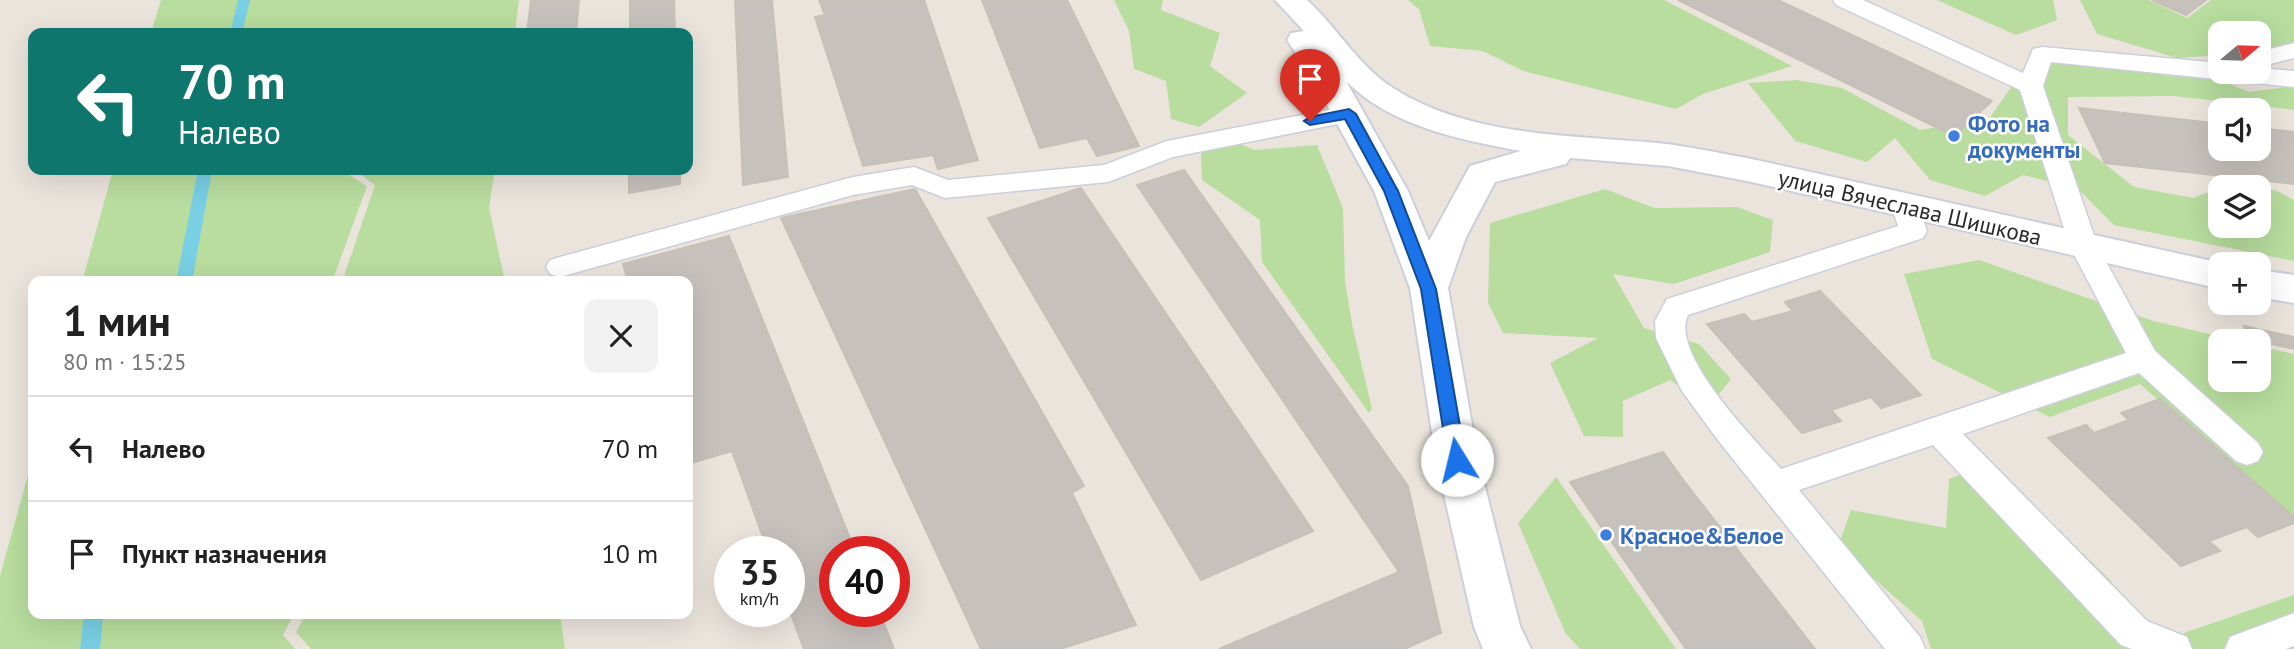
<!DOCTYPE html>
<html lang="ru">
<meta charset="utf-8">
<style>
body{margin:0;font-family:"PT Sans",sans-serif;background:#f2f2f2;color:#222;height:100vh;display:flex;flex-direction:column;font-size:26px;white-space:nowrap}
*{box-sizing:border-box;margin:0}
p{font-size:23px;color:#767676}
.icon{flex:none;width:38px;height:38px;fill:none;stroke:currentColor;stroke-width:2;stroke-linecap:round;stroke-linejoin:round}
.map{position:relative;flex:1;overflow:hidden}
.drawer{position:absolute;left:28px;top:276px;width:665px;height:343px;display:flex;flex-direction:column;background:#fff;border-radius:14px;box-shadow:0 7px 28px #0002}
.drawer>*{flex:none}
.banner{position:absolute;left:28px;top:28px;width:665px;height:147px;border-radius:14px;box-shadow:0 7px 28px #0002;background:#0f766e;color:#fff;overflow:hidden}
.needle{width:46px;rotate:71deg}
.controls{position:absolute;left:2208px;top:21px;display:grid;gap:14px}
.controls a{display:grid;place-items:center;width:63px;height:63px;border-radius:14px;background:#fff;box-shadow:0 7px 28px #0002;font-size:35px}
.speed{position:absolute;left:714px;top:536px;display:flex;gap:14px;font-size:35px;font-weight:700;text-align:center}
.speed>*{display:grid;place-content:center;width:91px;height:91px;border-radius:50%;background:#fff;box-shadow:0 7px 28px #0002;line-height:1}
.speed small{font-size:18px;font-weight:400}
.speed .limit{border:10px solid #d22;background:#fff;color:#111}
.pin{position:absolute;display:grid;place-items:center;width:60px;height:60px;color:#fff;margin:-72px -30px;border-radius:50% 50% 50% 0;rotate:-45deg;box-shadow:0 0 7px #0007}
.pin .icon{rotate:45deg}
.me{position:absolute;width:77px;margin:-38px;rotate:351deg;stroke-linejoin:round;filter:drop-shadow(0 0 5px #0008)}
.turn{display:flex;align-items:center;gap:24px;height:147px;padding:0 35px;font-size:32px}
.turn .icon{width:91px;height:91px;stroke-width:2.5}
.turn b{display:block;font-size:49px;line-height:60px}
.round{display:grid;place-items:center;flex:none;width:74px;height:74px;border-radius:14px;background:#f2f2f2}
.headline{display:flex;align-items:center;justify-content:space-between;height:119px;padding:0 35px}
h1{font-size:42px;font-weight:600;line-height:52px}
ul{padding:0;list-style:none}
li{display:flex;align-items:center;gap:21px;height:105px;padding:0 35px;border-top:2px solid #e0e0e0}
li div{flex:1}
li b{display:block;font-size:26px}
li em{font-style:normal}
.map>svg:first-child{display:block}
.green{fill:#b8dd9e}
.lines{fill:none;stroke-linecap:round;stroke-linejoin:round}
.stream{fill:#79cfe4;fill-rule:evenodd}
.building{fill:#c6c1bd;stroke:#c6c0b7;stroke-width:2}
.service-casing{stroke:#cccfda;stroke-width:3}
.tertiary-casing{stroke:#cccfda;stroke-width:4}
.service{fill:#fff;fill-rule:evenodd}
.tertiary{fill:#fff;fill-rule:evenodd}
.route{fill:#1a73e8;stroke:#114b97;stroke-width:2}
.shop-dot{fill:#3f7fe0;stroke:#fff;stroke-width:2.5}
.labels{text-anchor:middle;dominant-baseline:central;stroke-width:5;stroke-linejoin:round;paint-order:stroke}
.shop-label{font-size:23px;font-weight:bold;fill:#366cbe;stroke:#fff;text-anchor:start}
.street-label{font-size:23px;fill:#2a2a2a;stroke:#fff}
</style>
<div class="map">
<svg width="2294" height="649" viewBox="0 0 2294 649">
<rect width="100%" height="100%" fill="#ebe4dd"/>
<g class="green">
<polygon points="161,0 519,0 515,33 151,33"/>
<polygon points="1114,0 1163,0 1161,10 1220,33 1210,66 1247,93 1199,127 1171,119 1166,81 1134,69 1129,31"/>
<polygon points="1408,0 1664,0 1792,66 1703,94 1676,109 1523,71 1483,51 1430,46 1419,9"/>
<polygon points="1937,0 2053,0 2057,20 2016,35"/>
<polygon points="2080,0 2149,0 2187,18 2211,0 2294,0 2294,46 2259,52 2259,33 2221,33 2221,55 2177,58 2097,34"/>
<polygon points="2061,52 2126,56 2165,76 2215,78 2249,92 2294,86 2294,110 2174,96 2068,97 2068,135 2134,187 2193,198 2221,187 2221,226 2259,226 2259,189 2275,190 2294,200 2294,261 2114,225 2078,189 2023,175 1985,196 1930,180 1895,138 1867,162 1795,141 1748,83 1796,80 1842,88 1920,130 1989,119 2020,74"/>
<polygon points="1231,141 1255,150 1317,145 1343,208 1345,281 1352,324 1372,409 1369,413 1262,262 1260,220 1202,180 1201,153"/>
<polygon points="113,170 341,170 367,186 332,282 82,282"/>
<polygon points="354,170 495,170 489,208 505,282 342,282 375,185"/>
<polygon points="1605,189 1654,208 1737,207 1773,220 1770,252 1674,284 1613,274 1644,328 1699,344 1731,379 1709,407 1670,380 1623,401 1623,437 1584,436 1550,363 1598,338 1503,333 1488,303 1490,223"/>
<polygon points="1979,260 2153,321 2240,341 2221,341 2221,380 2259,380 2259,346 2294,354 2294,520 2140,384 2050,417 1932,359 1904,274"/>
<polygon points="33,457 33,614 294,614 283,635 295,649 0,649 0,576"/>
<polygon points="1991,463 2111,581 2147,649 1931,649 1922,621 1838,547 1851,510 1946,528 1949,479"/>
<polygon points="1556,477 1674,646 1676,649 1580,649 1566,634 1518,523"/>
<polygon points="2294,595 2294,649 2181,649 2184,633"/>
<polygon points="306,614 560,614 565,649 311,649 296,632"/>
</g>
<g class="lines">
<g class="stream">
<polygon points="238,0 250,0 242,33 230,33"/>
<polygon points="198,170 212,170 192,282 176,282"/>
<polygon points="84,614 103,614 100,649 80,649"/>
</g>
</g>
<g class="building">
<polygon points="531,0 579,0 576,33 527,33"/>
<polygon points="630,0 674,0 675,33 630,33"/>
<polygon points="735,0 772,0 788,177 743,185"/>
<polygon points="819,0 924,0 978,160 938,169 933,155 863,166 815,17 825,15"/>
<polygon points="982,0 1067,0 1139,146 1097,156 1087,138 1040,148"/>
<polygon points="1678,0 1778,0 1992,101 1954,136"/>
<polygon points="2152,0 2206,0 2186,15"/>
<polygon points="2079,108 2221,124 2221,149 2259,149 2259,128 2294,132 2294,184 2105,163"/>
<polygon points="629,170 680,170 680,184 629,193"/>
<polygon points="1184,170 1408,486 1441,633 1404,649 1219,649 1399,572 1137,185"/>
<polygon points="1081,188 1313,531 1201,580 988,218"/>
<polygon points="915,189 1084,486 1072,493 1136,625 1060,649 981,649 781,218"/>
<polygon points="729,236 855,551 835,551 835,611 879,611 894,649 804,649 789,609 789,551 768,551 732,451 688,464 688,282 628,282 623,264"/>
<polygon points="1820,291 1866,338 1921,395 1881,408 1871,397 1831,410 1841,421 1802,433 1707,324 1744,314 1752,322 1793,311 1785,302"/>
<polygon points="2244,326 2294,337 2294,349 2248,339"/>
<polygon points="2160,399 2294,517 2294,523 2258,537 2247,527 2209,541 2220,551 2181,566 2048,438 2086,425 2094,433 2129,420 2121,413"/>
<polygon points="1663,452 1684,481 1815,649 1686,649 1570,482"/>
</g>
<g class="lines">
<defs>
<g id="service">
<path d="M1833 0H1863L2023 73 2033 49 2042 47 2221 63V72H2259V68L2294 71V87L2051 62 2043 86 2098 247 2155 351 2258 443 2263 452 2258 461 2247 465 2236 461 2139 373 1963 434 2147 621 2187 637 2192 649H2132L2121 645 1933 445 1799 490 1920 637 1925 649H1885L1717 439 1682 391 1656 338 1655 321 1667 299 1898 226 1891 204 1895 197 1905 195 1915 197 1927 231 1923 238 1688 315C1669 354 1756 441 1781 469L2126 353 2070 247 2020 90 1836 5Z"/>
<polygon points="2294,43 2294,58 2259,67 2259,52"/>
<polygon points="1349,106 1358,108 1362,114 1358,120 1173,157 1108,182 945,198 912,185 853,195 560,277 550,274 546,267 550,260 560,257 853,177 914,167 948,180 1104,165 1167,141"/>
<polygon points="2294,613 2294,646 2286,649 2225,649 2230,637"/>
</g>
<g id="tertiary">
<path d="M1275 0H1307C1337 27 1358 66 1393 88 1469 137 1571 135 1657 143 1688 146 1717 153 1747 158L2221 263 2226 264H2221V289L1747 181 1668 166 1570 158 1566 164 1495 182 1466 237 1448 288 1478 459 1520 626 1531 649H1483L1474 627 1436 459 1410 288 1374 191 1312 78 1287 40 1291 33 1304 31ZM1346 81C1390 126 1461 140 1521 151L1470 166 1429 241 1408 191Z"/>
<polygon points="2259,270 2294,275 2294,303 2259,297"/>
</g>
</defs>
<use href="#service" class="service-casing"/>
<use href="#tertiary" class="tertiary-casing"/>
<use href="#service" class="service"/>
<use href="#tertiary" class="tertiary"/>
</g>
<polygon class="route" points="1349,109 1356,114 1398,191 1436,289 1466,460 1457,467 1448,460 1421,289 1384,191 1345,119 1310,125 1304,121 1310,117"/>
<g class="shop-dot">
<circle cx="1954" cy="136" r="7"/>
<circle cx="1606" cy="535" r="7"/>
</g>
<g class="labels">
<g class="shop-label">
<text x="1968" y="123">Фото на<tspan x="1968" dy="26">документы</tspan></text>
<text x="1620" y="535">Красное&amp;Белое</text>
</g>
<g class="street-label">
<text transform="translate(1910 207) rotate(13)">улица Вячеслава Шишкова</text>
</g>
</g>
</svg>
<div class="controls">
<a><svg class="needle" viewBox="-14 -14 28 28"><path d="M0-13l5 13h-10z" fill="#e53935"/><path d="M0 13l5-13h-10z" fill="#767676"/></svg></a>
<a><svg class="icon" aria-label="sound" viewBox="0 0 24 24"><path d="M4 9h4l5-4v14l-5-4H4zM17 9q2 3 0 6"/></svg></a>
<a><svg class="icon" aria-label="layers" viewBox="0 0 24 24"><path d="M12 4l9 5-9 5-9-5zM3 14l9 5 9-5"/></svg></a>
<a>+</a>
<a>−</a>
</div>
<div class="speed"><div>35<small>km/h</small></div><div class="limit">40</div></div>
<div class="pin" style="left:1310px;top:121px;background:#d93025"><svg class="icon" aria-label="arrive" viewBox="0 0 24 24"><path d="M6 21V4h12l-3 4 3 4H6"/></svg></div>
<svg class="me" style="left:1457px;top:460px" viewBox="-20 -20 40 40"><circle r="19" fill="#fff"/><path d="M0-13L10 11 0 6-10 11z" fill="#1a73e8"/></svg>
<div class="banner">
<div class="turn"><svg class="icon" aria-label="left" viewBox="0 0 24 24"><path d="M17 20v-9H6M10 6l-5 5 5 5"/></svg><div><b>70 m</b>Налево</div></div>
</div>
<section class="drawer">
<div class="headline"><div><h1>1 мин</h1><p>80 m · 15:25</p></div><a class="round"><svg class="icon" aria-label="close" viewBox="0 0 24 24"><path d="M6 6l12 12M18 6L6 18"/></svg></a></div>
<ul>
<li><svg class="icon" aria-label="left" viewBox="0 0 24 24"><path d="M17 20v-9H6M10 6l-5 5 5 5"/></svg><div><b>Налево</b></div><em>70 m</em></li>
<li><svg class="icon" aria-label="arrive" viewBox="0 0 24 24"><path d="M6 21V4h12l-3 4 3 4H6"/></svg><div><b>Пункт назначения</b></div><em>10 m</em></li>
</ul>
</section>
</div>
